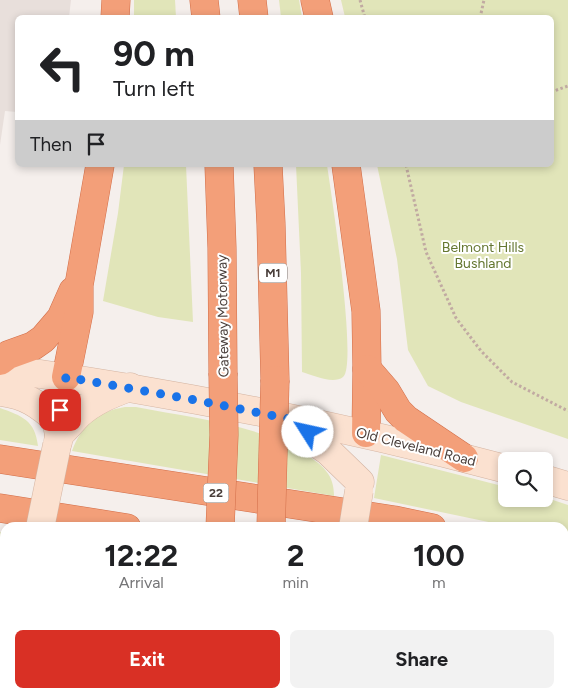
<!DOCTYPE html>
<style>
body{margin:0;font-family:Figtree,sans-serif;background:#f2f2f2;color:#202124;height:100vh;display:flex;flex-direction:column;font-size:19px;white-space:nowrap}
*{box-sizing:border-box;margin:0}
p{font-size:16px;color:#757577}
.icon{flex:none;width:28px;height:28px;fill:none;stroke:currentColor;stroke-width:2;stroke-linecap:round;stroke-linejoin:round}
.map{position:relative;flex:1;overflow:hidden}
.details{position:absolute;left:0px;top:522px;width:569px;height:176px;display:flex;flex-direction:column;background:#fff;border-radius:15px 15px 0 0;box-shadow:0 2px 8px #0003}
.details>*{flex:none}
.banner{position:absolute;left:15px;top:15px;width:539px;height:152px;border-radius:8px;box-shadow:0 2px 8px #0003;background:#fff;color:#202124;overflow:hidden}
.controls{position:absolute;left:498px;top:452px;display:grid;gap:10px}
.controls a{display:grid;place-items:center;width:55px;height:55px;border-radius:8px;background:#fff;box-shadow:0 2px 8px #0003;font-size:25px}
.pin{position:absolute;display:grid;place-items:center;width:42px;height:42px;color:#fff;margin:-21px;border-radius:10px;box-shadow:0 2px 8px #0006}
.me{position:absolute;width:55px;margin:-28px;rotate:305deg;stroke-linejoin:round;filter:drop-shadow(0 0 4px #0008)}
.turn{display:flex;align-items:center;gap:18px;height:105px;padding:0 15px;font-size:22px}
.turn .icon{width:65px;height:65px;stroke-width:2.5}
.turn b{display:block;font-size:35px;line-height:42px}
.then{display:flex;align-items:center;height:48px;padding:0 15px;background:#0003;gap:10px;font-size:19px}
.eta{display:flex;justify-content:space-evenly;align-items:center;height:85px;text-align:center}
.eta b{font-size:30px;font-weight:700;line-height:35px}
.cta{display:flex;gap:10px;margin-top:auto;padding:10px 15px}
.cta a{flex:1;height:58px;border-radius:8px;background:#d93025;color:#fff;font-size:20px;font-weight:700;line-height:58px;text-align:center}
.cta a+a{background:#f2f2f2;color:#202124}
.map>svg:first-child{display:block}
.residential{fill:#e8dfdb}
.green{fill:#e1e5b9}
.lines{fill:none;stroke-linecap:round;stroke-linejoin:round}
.secondary-casing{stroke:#d4b4a2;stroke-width:29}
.highway-casing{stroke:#d26e49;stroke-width:29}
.path{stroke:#c1aaa2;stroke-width:3;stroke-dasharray:2.5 2.5;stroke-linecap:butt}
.secondary{stroke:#fbe1d0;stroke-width:28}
.highway{stroke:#f39f79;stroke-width:28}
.secondary-bridge-casing{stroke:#d4b4a2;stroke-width:29;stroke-linecap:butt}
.highway-bridge-casing{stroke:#d26e49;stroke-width:29;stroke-linecap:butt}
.secondary-bridge{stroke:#fbe1d0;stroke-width:28}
.highway-bridge{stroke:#f39f79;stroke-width:28}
.route{stroke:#1a73e8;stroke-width:9;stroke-dasharray:0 16.2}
.labels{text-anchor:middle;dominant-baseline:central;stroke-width:4;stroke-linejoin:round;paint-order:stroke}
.shield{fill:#fff;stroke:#807875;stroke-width:1}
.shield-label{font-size:12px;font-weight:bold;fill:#493e3a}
.park-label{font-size:14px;fill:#657731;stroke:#fff}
.street-label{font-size:14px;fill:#493e3a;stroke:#fff}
</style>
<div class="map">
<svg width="568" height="698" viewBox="0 0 568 698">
<rect width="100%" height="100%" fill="#f5efec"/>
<polygon class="residential" points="0,0 71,0 69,17 18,18 17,112 5,111 0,145"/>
<g class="green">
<polygon points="134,0 175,0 176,17 134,17"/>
<polygon points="279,0 299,0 302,17 281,17"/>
<polygon points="341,0 568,0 568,439 461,402 428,386 408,350 397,259 377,165 551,165 551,18 345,17"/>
<polygon points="124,165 186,165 193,322 158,317 103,301 118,213"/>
<path d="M296 165H327C331 191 358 366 343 377 333 385 313 375 302 372L301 273Z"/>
<path d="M125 407H136C191 418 252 423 302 452 310 457 320 463 326 471 332 478 334 487 334 496L72 451C81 426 98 411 125 407Z"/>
<path d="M0 408C22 416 35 420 38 446L0 440Z"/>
<polygon points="381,455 506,487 506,499 544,499 544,497 568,505 568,540 564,539 564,528 512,527 374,498"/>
<polygon points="0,532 5,533 5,605 0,632"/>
<polygon points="564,629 568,631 568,698 341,698 342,694 564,694"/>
<polygon points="67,694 174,694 174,698 77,698"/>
</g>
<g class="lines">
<defs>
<g id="secondary">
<path d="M0 368C171 392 340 425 506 469"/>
<path d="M0 392C26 395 38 404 58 421"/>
<polyline points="300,421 315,442 328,451 360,482"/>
<path d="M59 435C66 429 72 421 78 415 93 401 111 394 130 387"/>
<polyline points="58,442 59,435 57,424 66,377"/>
<polyline points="544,479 568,486"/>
<polyline points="45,694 50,698"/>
<polyline points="9,698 10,694"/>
<polyline points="326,698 326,694"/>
</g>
<g id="highway">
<polyline points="204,0 206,18"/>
<polyline points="252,0 254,18"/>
<polyline points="315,0 319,18"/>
<polyline points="115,18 116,0"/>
<polyline points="219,165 222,248 223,373"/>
<polyline points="268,165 271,224 275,380"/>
<polyline points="346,165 366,311 367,369 366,433"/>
<polyline points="0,361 8,355 33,346 43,339 61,318 73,291"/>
<polyline points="367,369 386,391 398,411 406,419 464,458"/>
<polyline points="66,377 79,312 79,285 100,165"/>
<polyline points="0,459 394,520 432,528"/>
<polyline points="0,508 127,528"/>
<polyline points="564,557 568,558"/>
<polyline points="564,607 568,608"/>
<polyline points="205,698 205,694"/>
<polyline points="256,698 256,694"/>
</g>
</defs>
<use href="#secondary" class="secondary-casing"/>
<use href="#highway" class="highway-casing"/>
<g class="path">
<polyline points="360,0 365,18"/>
<polyline points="480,18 484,0"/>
<polyline points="551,92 568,86"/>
<polyline points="406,165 426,252 456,318 481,351 512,382 568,411"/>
</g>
<use href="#secondary" class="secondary"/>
<use href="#highway" class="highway"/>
<defs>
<g id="secondary-bridge">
<polyline points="40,528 57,445"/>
<polyline points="353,528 359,491"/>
</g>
<g id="highway-bridge">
<polyline points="220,528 224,435 223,373"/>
<polyline points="271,528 275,380"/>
</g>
</defs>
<use href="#secondary-bridge" class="secondary-bridge-casing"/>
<use href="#highway-bridge" class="highway-bridge-casing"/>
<use href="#secondary-bridge" class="secondary-bridge"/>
<use href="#highway-bridge" class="highway-bridge"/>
</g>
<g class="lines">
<polyline class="route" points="60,410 66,377 195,400 300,421 308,432"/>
</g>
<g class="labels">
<g class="shield">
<rect x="259" y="263.5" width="28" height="19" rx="4"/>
<rect x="203.5" y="483.5" width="25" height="19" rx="4"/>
</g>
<g class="shield-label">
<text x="273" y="273">M1</text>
<text x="216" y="493">22</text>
</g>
<g class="park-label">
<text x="483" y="247">Belmont Hills<tspan x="483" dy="16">Bushland</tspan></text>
</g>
<g class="street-label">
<text transform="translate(223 316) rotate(-91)">Gateway Motorway</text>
<text transform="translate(416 447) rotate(14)">Old Cleveland Road</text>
</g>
</g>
</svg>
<div class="controls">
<a><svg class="icon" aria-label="search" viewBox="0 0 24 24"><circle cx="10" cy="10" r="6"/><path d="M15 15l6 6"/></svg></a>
</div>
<div class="pin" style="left:60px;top:410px;background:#d93025"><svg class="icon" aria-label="arrive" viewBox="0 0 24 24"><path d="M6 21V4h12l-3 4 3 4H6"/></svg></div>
<svg class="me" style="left:308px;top:432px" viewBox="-20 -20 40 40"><circle r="19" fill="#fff"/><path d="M0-13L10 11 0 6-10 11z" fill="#1a73e8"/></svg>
<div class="banner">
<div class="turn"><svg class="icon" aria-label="left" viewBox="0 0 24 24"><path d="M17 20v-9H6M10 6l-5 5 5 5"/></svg><div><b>90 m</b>Turn left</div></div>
<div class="then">Then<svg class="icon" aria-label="arrive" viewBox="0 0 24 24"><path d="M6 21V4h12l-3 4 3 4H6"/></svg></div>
</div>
<section class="details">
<div class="eta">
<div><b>12:22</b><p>Arrival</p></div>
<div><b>2</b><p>min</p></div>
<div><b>100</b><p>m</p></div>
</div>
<div class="cta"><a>Exit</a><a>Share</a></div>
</section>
</div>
